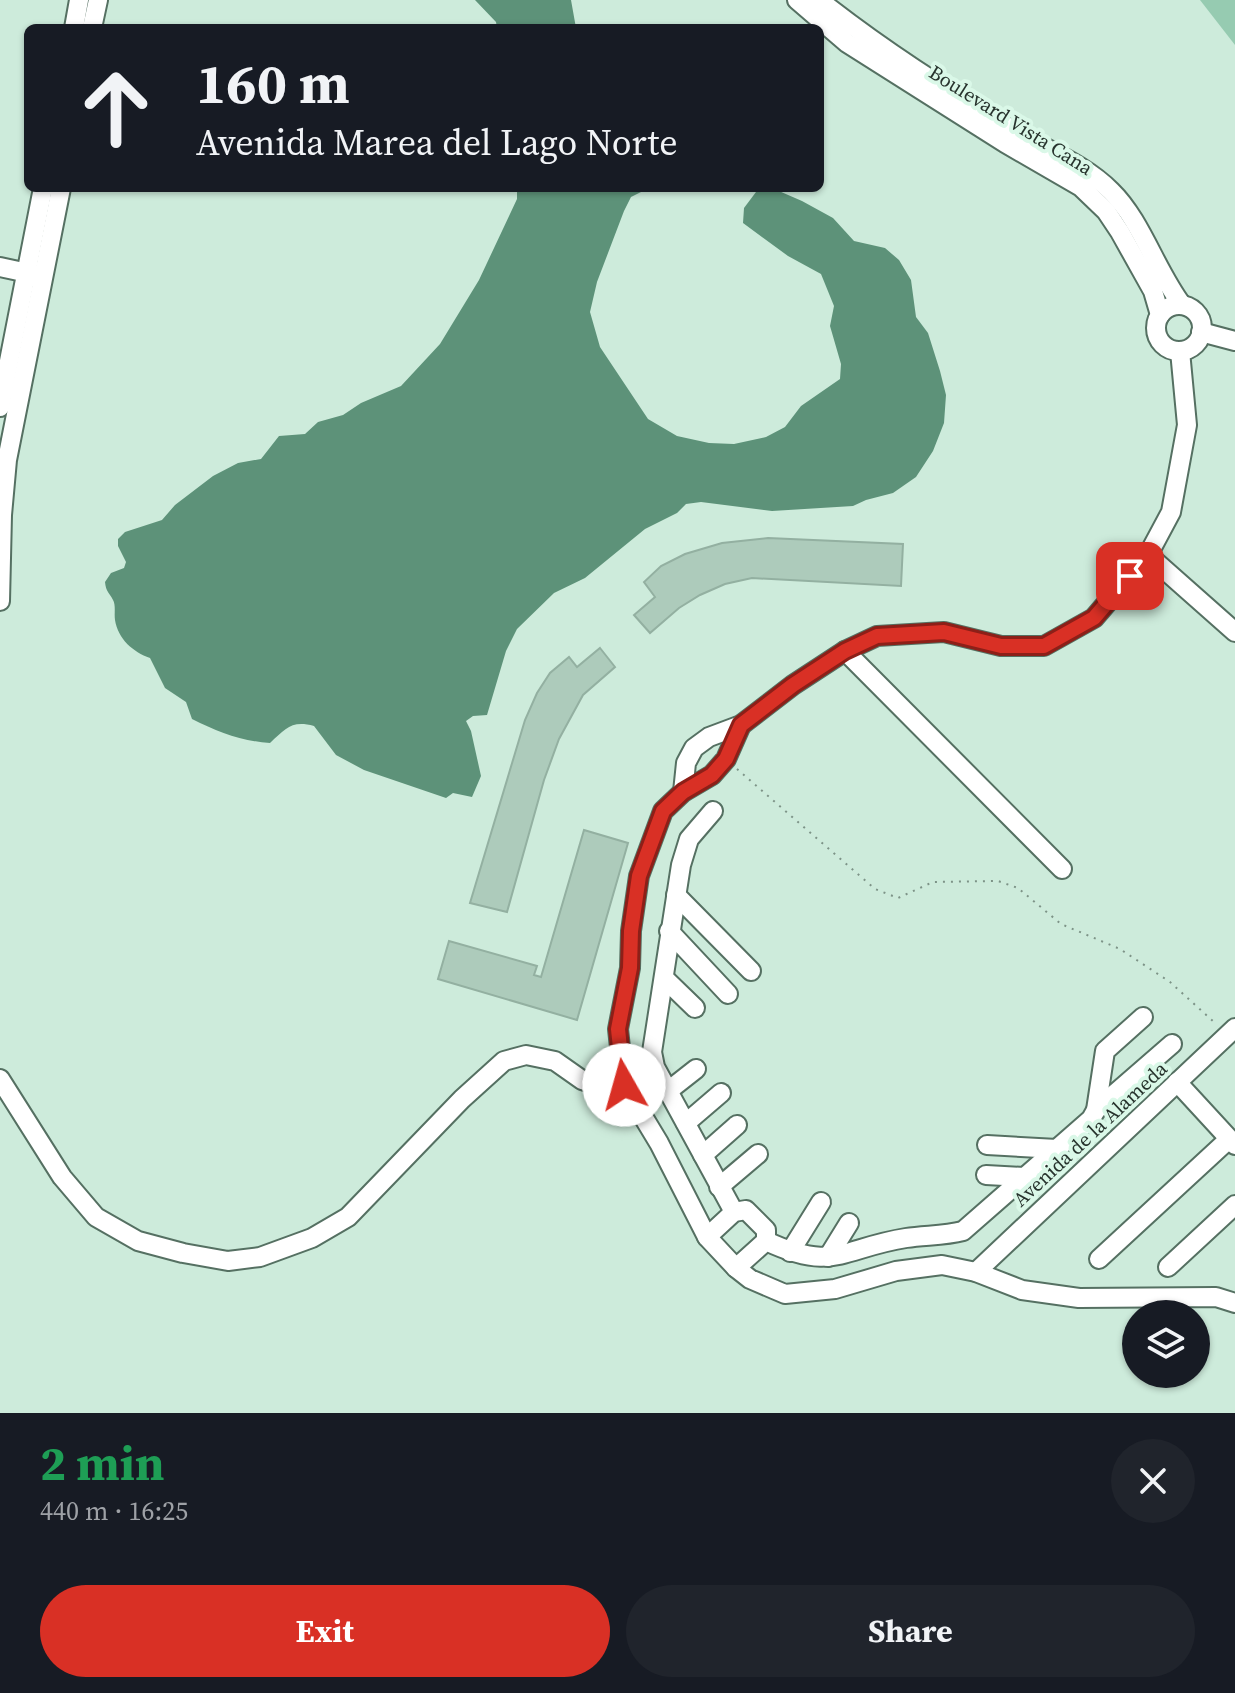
<!DOCTYPE html>
<meta charset="utf-8">
<style>
body{margin:0;font-family:"Source Serif 4",serif;background:#20242c;color:#f1f3f6;height:100vh;display:flex;flex-direction:column;font-size:30px;white-space:nowrap}
*{box-sizing:border-box;margin:0}
p{font-size:26px;color:#9ea1a6}
.icon{flex:none;width:44px;height:44px;fill:none;stroke:currentColor;stroke-width:2;stroke-linecap:round;stroke-linejoin:round}
.map{position:relative;height:1413px;overflow:hidden}
.sheet{display:flex;flex-direction:column;background:#171b24;flex:1}
.sheet>*{flex:none}
.top-card{position:absolute;left:24px;top:24px;width:800px;height:168px;border-radius:12px;box-shadow:0 2px 6px #0004;background:#171b24;color:#f1f3f6;overflow:hidden}
.buttons{position:absolute;left:1122px;top:1300px;display:grid;gap:16px}
.buttons a{display:grid;place-items:center;width:88px;height:88px;border-radius:50%;background:#171b24;box-shadow:0 2px 6px #0004;font-size:40px}
.pin{position:absolute;display:grid;place-items:center;width:68px;height:68px;color:#fff;margin:-34px;border-radius:16px;box-shadow:0 4px 12px #0006}
.me{position:absolute;width:88px;margin:-44px;rotate:353deg;stroke-linejoin:round;filter:drop-shadow(0 0 6px #0008)}
.turn{display:flex;align-items:center;gap:28px;height:168px;padding:0 40px;font-size:36px}
.turn .icon{width:104px;height:104px;stroke-width:2.5}
.turn b{display:block;font-size:56px;line-height:68px}
.round{display:grid;place-items:center;flex:none;width:84px;height:84px;border-radius:42px;background:#20242c}
.headline{display:flex;align-items:center;justify-content:space-between;height:136px;padding:0 40px}
h1{font-size:48px;font-weight:700;line-height:60px;color:#1e9e55}
.button{display:flex;gap:16px;margin-top:auto;padding:16px 40px}
.button a{flex:1;height:92px;border-radius:48px;background:#d93025;color:#fff;font-size:32px;font-weight:700;line-height:92px;text-align:center}
.button a+a{background:#20242c;color:#f1f3f6}
.map>svg:first-child{display:block}
.green{fill:#96cbb1}
.water{fill:#5d9279}
.building{fill:#adcbbb;stroke:#93b0a1;stroke-width:2}
.lines{fill:none;stroke-linecap:round;stroke-linejoin:round}
.minor-casing{stroke:#557062;stroke-width:22}
.path{stroke:#7d9387;stroke-width:2;stroke-dasharray:2 6;stroke-linecap:butt}
.minor{stroke:#fff;stroke-width:18}
.route-casing{stroke:#8d1f18;stroke-width:20}
.route{stroke:#d93025;stroke-width:14}
.labels{text-anchor:middle;dominant-baseline:central;stroke-width:8;stroke-linejoin:round;paint-order:stroke}
.street-label{font-size:20px;fill:#27332d;stroke:#daf8e8}
</style>
<div class="map">
<svg width="1235" height="1413" viewBox="0 0 1235 1413">
<rect width="100%" height="100%" fill="#cdebdb"/>
<polygon class="green" points="1200,0 1235,0 1235,45"/>
<g class="water">
<polygon points="475,0 571,0 576,28 497,28 496,22"/>
<path d="M517 188H642L643 191 631 197 624 211 597 282 590 312 600 347 648 419 677 436 709 443 734 444 766 437 785 427 801 406 840 379 841 364 830 326 834 306 821 274 788 256 743 223 744 208 756 192 772 188 802 201 833 218 854 241 885 248 899 260 911 280 916 317 928 333 940 371 946 395 944 423 933 451 916 477 893 493 866 500 853 506 772 511 701 502 686 504 677 513 645 529 585 578 554 593 517 629 506 651 487 715 473 716 466 721 471 731 481 776 472 797 453 793 446 798 364 770 336 755 314 726C292 720 286 728 270 743 241 741 218 732 192 719L186 702 165 688 150 658C133 652 118 639 115 620 114 614 116 605 113 600 109 592 106 592 105 582L111 573 124 568 126 562 118 546V539L125 532 162 520 175 505 213 476 238 463 261 459 279 436 305 434 318 422 343 415 361 403 401 386 440 344 479 280 517 199Z"/>
</g>
<g class="building">
<polygon points="768,538 903,544 901,586 752,578 725,584 700,595 679,608 650,633 634,615 655,597 644,582 661,566 685,554 722,543"/>
<polygon points="600,648 615,667 583,695 559,739 544,780 507,912 470,903 525,720 537,693 550,673 569,657 577,667"/>
<polygon points="584,830 628,843 577,1020 438,979 449,941 537,966 534,975 541,977"/>
</g>
<g class="lines">
<defs>
<g id="minor">
<polyline points="797,0 847,43 1005,143 1081,187 1106,211 1120,232 1153,291 1160,315"/>
<path d="M819 0C881 49 949 93 1018 133 1049 151 1085 165 1111 191 1141 220 1156 271 1182 305"/>
<polyline points="74,28 79,0"/>
<polyline points="92,28 98,0"/>
<polyline points="0,267 37,275"/>
<circle cx="1179" cy="328" r="23"/>
<polyline points="1201,332 1235,341"/>
<polyline points="0,407 43,188"/>
<polyline points="1148,555 1235,632"/>
<polyline points="0,601 2,515 7,460 61,188"/>
<polyline points="845,651 1062,869"/>
<polyline points="741,725 726,759 712,775 683,792 663,811 639,876 631,931 630,968 618,1029 624,1085 659,1143 707,1237 736,1268 750,1279 785,1294 835,1289 896,1271 942,1265 976,1272 1022,1290 1079,1298 1216,1297 1235,1303"/>
<polyline points="683,792 686,763 694,748 709,737 741,725 793,685 845,651 877,636 944,632 1001,646 1044,646 1094,618 1148,555 1171,512 1187,425 1180,351"/>
<polyline points="713,811 689,839 681,865 652,1052 655,1067 734,1212"/>
<polyline points="676,895 751,971"/>
<polyline points="669,931 728,994"/>
<polyline points="664,978 695,1008"/>
<polyline points="0,1079 62,1177 96,1217 138,1241 183,1253 228,1261 260,1257 312,1238 348,1217 462,1099 504,1061 526,1055 555,1061 582,1080 603,1087 624,1085"/>
<polyline points="1177,1082 1235,1145"/>
<polyline points="668,1091 696,1069"/>
<polyline points="1096,1110 1172,1044"/>
<polyline points="686,1123 721,1093"/>
<polyline points="987,1145 1057,1149"/>
<polyline points="703,1155 737,1125"/>
<polyline points="986,1175 1024,1177"/>
<polyline points="719,1187 758,1154"/>
<polyline points="707,1237 734,1212 746,1210 766,1230 766,1241"/>
<polyline points="790,1252 821,1202"/>
<polyline points="828,1257 849,1223"/>
<polyline points="1099,1259 1229,1139"/>
<polyline points="1168,1267 1235,1205"/>
<path d="M736 1268 766 1241C834 1273 842 1248 906 1238 926 1235 944 1236 963 1231L1091 1119 1096 1110 1105 1051 1143 1017"/>
<polyline points="976,1272 1235,1028"/>
</g>
</defs>
<use href="#minor" class="minor-casing"/>
<polyline class="path" points="737,769 875,889 898,898 933,882 998,881 1018,888 1061,924 1120,949 1170,982 1215,1023"/>
<use href="#minor" class="minor"/>
</g>
<g class="lines">
<defs>
<polyline id="route" points="624,1085 618,1029 630,968 631,931 639,876 663,811 683,792 712,775 726,759 741,725 793,685 845,651 877,636 944,632 1001,646 1044,646 1094,618 1130,576"/>
</defs>
<use href="#route" class="route-casing"/>
<use href="#route" class="route"/>
</g>
<g class="labels">
<g class="street-label">
<text transform="translate(1011 120) rotate(32)">Boulevard Vista Cana</text>
<text transform="translate(1090 1134) rotate(-43)">Avenida de la Alameda</text>
</g>
</g>
</svg>
<div class="buttons">
<a><svg class="icon" aria-label="layers" viewBox="0 0 24 24"><path d="M12 4l9 5-9 5-9-5zM3 14l9 5 9-5"/></svg></a>
</div>
<div class="pin" style="left:1130px;top:576px;background:#d93025"><svg class="icon" aria-label="arrive" viewBox="0 0 24 24"><path d="M6 21V4h12l-3 4 3 4H6"/></svg></div>
<svg class="me" style="left:624px;top:1085px" viewBox="-20 -20 40 40"><circle r="19" fill="#fff"/><path d="M0-13L10 11 0 6-10 11z" fill="#d93025"/></svg>
<div class="top-card">
<div class="turn"><svg class="icon" aria-label="ahead" viewBox="0 0 24 24"><path d="M12 20V5M6 11l6-6 6 6"/></svg><div><b>160 m</b>Avenida Marea del Lago Norte</div></div>
</div>
</div>
<section class="sheet">
<div class="headline"><div><h1>2 min</h1><p>440 m · 16:25</p></div><a class="round"><svg class="icon" aria-label="close" viewBox="0 0 24 24"><path d="M6 6l12 12M18 6L6 18"/></svg></a></div>
<div class="button"><a>Exit</a><a>Share</a></div>
</section>
